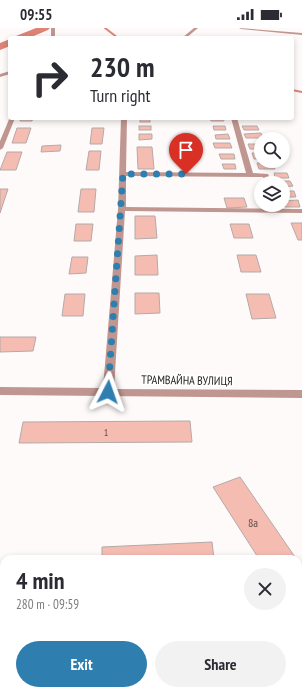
<!DOCTYPE html>
<meta charset="utf-8">
<style>
body{margin:0;font-family:"PT Sans Narrow",sans-serif;background:#f2f2f3;color:#2b2b33;height:100vh;display:flex;flex-direction:column;font-size:15px;white-space:nowrap}
*{box-sizing:border-box;margin:0}
p{font-size:13px;color:#7c7c81}
.icon{flex:none;width:22px;height:22px;fill:none;stroke:currentColor;stroke-width:2;stroke-linecap:round;stroke-linejoin:round}
.map{position:relative;flex:1;overflow:hidden}
.panel{position:absolute;left:0px;top:527px;width:302px;height:140px;display:flex;flex-direction:column;background:#fff;border-radius:12px 12px 0 0;box-shadow:0 2px 6px #0003}
.panel>*{flex:none}
.banner{position:absolute;left:8px;top:8px;width:286px;height:84px;border-radius:4px;box-shadow:0 2px 6px #0003;background:#fff;color:#2b2b33;overflow:hidden}
.tools{position:absolute;left:254px;top:104px;display:grid;gap:8px}
.tools a{display:grid;place-items:center;width:36px;height:36px;border-radius:50%;background:#fff;box-shadow:0 2px 6px #0003;font-size:20px}
.pin{position:absolute;display:grid;place-items:center;width:34px;height:34px;color:#fff;margin:-41px -17px;border-radius:50% 50% 50% 0;rotate:-45deg;box-shadow:0 0 4px #0007}
.pin .icon{rotate:45deg}
.me{position:absolute;width:44px;margin:-22px;rotate:4deg;stroke-linejoin:round;filter:drop-shadow(0 0 3px #0008)}
.turn{display:flex;align-items:center;gap:14px;height:84px;padding:0 16px;font-size:18px}
.turn .icon{width:52px;height:52px;stroke-width:2.5}
.turn b{display:block;font-size:28px;line-height:34px}
.round{display:grid;place-items:center;flex:none;width:42px;height:42px;border-radius:21px;background:#f2f2f3}
.head{display:flex;align-items:center;justify-content:space-between;height:68px;padding:0 16px}
h1{font-size:24px;font-weight:700;line-height:30px}
.cta{display:flex;gap:8px;margin-top:auto;padding:8px 16px}
.cta a{flex:1;height:46px;border-radius:24px;background:#2e7eaf;color:#fff;font-size:16px;font-weight:700;line-height:46px;text-align:center}
.cta a+a{background:#f2f2f3;color:#2b2b33}
.status{display:flex;justify-content:space-between;align-items:center;height:28px;padding:0 20px;background:#fff;direction:ltr}
.status svg{height:11px;fill:currentColor}
.map>svg:first-child{display:block}
.lines{fill:none;stroke-linecap:round;stroke-linejoin:round}
.stream{stroke:#dd8475;stroke-width:2}
.river{fill:#dd8475;fill-rule:evenodd}
.building{fill:#f5bcb2;stroke:#b4aaa8}
.minor{fill:#c09790;fill-rule:evenodd}
.route{stroke:#2e7eaf;stroke-width:7;stroke-dasharray:0 12.6}
.labels{text-anchor:middle;dominant-baseline:central;stroke-width:3.5;stroke-linejoin:round;paint-order:stroke}
.number-label{font-size:10px;fill:#5a4a47}
.street-label{font-size:12px;fill:#272423;stroke:#fff}
.near-number-label{font-size:12px;fill:#5a4a47}
</style>
<div class="status"><b>09:55</b><svg viewBox="0 0 49 12"><path d="M0 12V9h3v3zM5 12V6h3v6zM10 12V3h3v9zM15 12V0h3v12zM26 1h20v11H26zM47 4h2v5h-2z"/></svg></div>
<div class="map">
<svg width="302" height="667" viewBox="0 0 302 667">
<rect width="100%" height="100%" fill="#fffafa"/>
<g class="lines">
<g class="stream">
<polyline points="105,0 118,10"/>
<polyline points="292,62 302,64"/>
</g>
<g class="river">
<polygon points="36,0 50,0 48,2 29,10 15,10 16,8"/>
<polygon points="10,11 10,18 0,22 0,15"/>
</g>
</g>
<g class="building">
<polygon points="21,90 33,90 32,93 20,93"/>
<rect x="140" y="90" width="10" height="4"/>
<polygon points="210,90 223,90 224,93 211,93"/>
<rect x="139" y="98" width="12" height="4"/>
<polygon points="213,98 225,98 226,102 214,102"/>
<polygon points="242,98 257,98 259,102 244,102"/>
<polygon points="17,100 31,100 26,115 12,115"/>
<polygon points="92,100 104,100 102,116 90,116"/>
<polygon points="261,105 263,110 246,110 244,106"/>
<polygon points="139,106 152,106 152,111 139,112"/>
<polygon points="228,106 230,111 216,111 215,107"/>
<polygon points="213,115 230,115 232,120 215,120"/>
<polygon points="248,116 261,116 261,121 250,121"/>
<polygon points="61,117 60,123 41,124 42,118"/>
<polygon points="137,119 152,119 154,141 138,141"/>
<polygon points="89,123 101,123 99,142 86,142"/>
<polygon points="7,124 22,124 16,142 0,142"/>
<polygon points="252,125 261,125 261,131 254,131"/>
<polygon points="219,126 234,126 235,131 221,131"/>
<polygon points="257,135 273,135 275,141 259,141"/>
<polygon points="222,136 235,136 236,141 224,141"/>
<polygon points="274,145 287,145 289,150 275,150"/>
<polygon points="275,153 290,153 293,158 283,159 283,155 276,155"/>
<polygon points="0,161 8,161 0,185"/>
<polygon points="81,161 96,161 94,184 78,184"/>
<polygon points="283,163 294,163 296,169 283,169"/>
<polygon points="224,170 244,170 247,179 227,180"/>
<polygon points="298,172 300,179 285,179 283,175 283,173"/>
<polygon points="135,188 155,188 157,210 135,211"/>
<polygon points="291,195 302,195 302,212 298,212"/>
<polygon points="76,196 93,196 91,213 74,213"/>
<polygon points="230,196 249,196 253,210 234,210"/>
<polygon points="157,227 158,247 135,247 135,228"/>
<polygon points="237,227 256,227 261,244 241,244"/>
<polygon points="72,229 88,229 86,245 69,246"/>
<polygon points="135,265 159,265 160,285 135,286"/>
<polygon points="65,266 85,266 83,288 62,288"/>
<polygon points="246,266 269,266 276,290 252,291"/>
<polygon points="0,309 36,309 33,323 0,324"/>
<polygon points="190,393 192,414 19,415 23,394"/>
<polygon points="240,449 295,529 289,531 259,531 213,459"/>
<polygon points="212,514 214,531 102,531 102,519"/>
<polygon points="139,663 183,663 185,667 141,667"/>
</g>
<g class="lines">
<g class="minor">
<rect x="51" y="0" width="4" height="10"/>
<polygon points="194,0 198,0 186,10 182,10"/>
<polygon points="239,0 302,5 302,7 241,1"/>
<polygon points="10,43 10,46 0,49 0,46"/>
<polygon points="10,89 15,90 3,120 0,122 0,113"/>
<polygon points="121,90 127,90 126,144 246,145 231,90 237,90 253,145 268,146 272,155 266,155 263,149 126,148 126,179 302,181 302,185 125,183 114,361 302,362 302,370 0,367 0,359 103,360 118,181"/>
</g>
</g>
<g class="lines">
<polyline class="route" points="108,364 123,146 186,146"/>
</g>
<g class="labels">
<g class="number-label">
<text x="106" y="404">1</text>
</g>
<g class="street-label">
<text transform="translate(187 352) rotate(1)">ТРАМВАЙНА ВУЛИЦЯ</text>
</g>
<g class="near-number-label">
<text x="253" y="494">8а</text>
</g>
</g>
</svg>
<div class="tools">
<a><svg class="icon" aria-label="search" viewBox="0 0 24 24"><circle cx="10" cy="10" r="6"/><path d="M15 15l6 6"/></svg></a>
<a><svg class="icon" aria-label="layers" viewBox="0 0 24 24"><path d="M12 4l9 5-9 5-9-5zM3 14l9 5 9-5"/></svg></a>
</div>
<div class="pin" style="left:186px;top:146px;background:#d93025"><svg class="icon" aria-label="arrive" viewBox="0 0 24 24"><path d="M6 21V4h12l-3 4 3 4H6"/></svg></div>
<svg class="me" style="left:108px;top:364px" viewBox="-20 -20 40 40"><path d="M0-17L14 15 0 8-14 15z" fill="#2e7eaf" stroke="#fff" stroke-width="4"/></svg>
<div class="banner">
<div class="turn"><svg class="icon" aria-label="right" viewBox="0 0 24 24"><path d="M7 20v-9h11M14 6l5 5-5 5"/></svg><div><b>230 m</b>Turn right</div></div>
</div>
<section class="panel">
<div class="head"><div><h1>4 min</h1><p>280 m · 09:59</p></div><a class="round"><svg class="icon" aria-label="close" viewBox="0 0 24 24"><path d="M6 6l12 12M18 6L6 18"/></svg></a></div>
<div class="cta"><a>Exit</a><a>Share</a></div>
</section>
</div>
